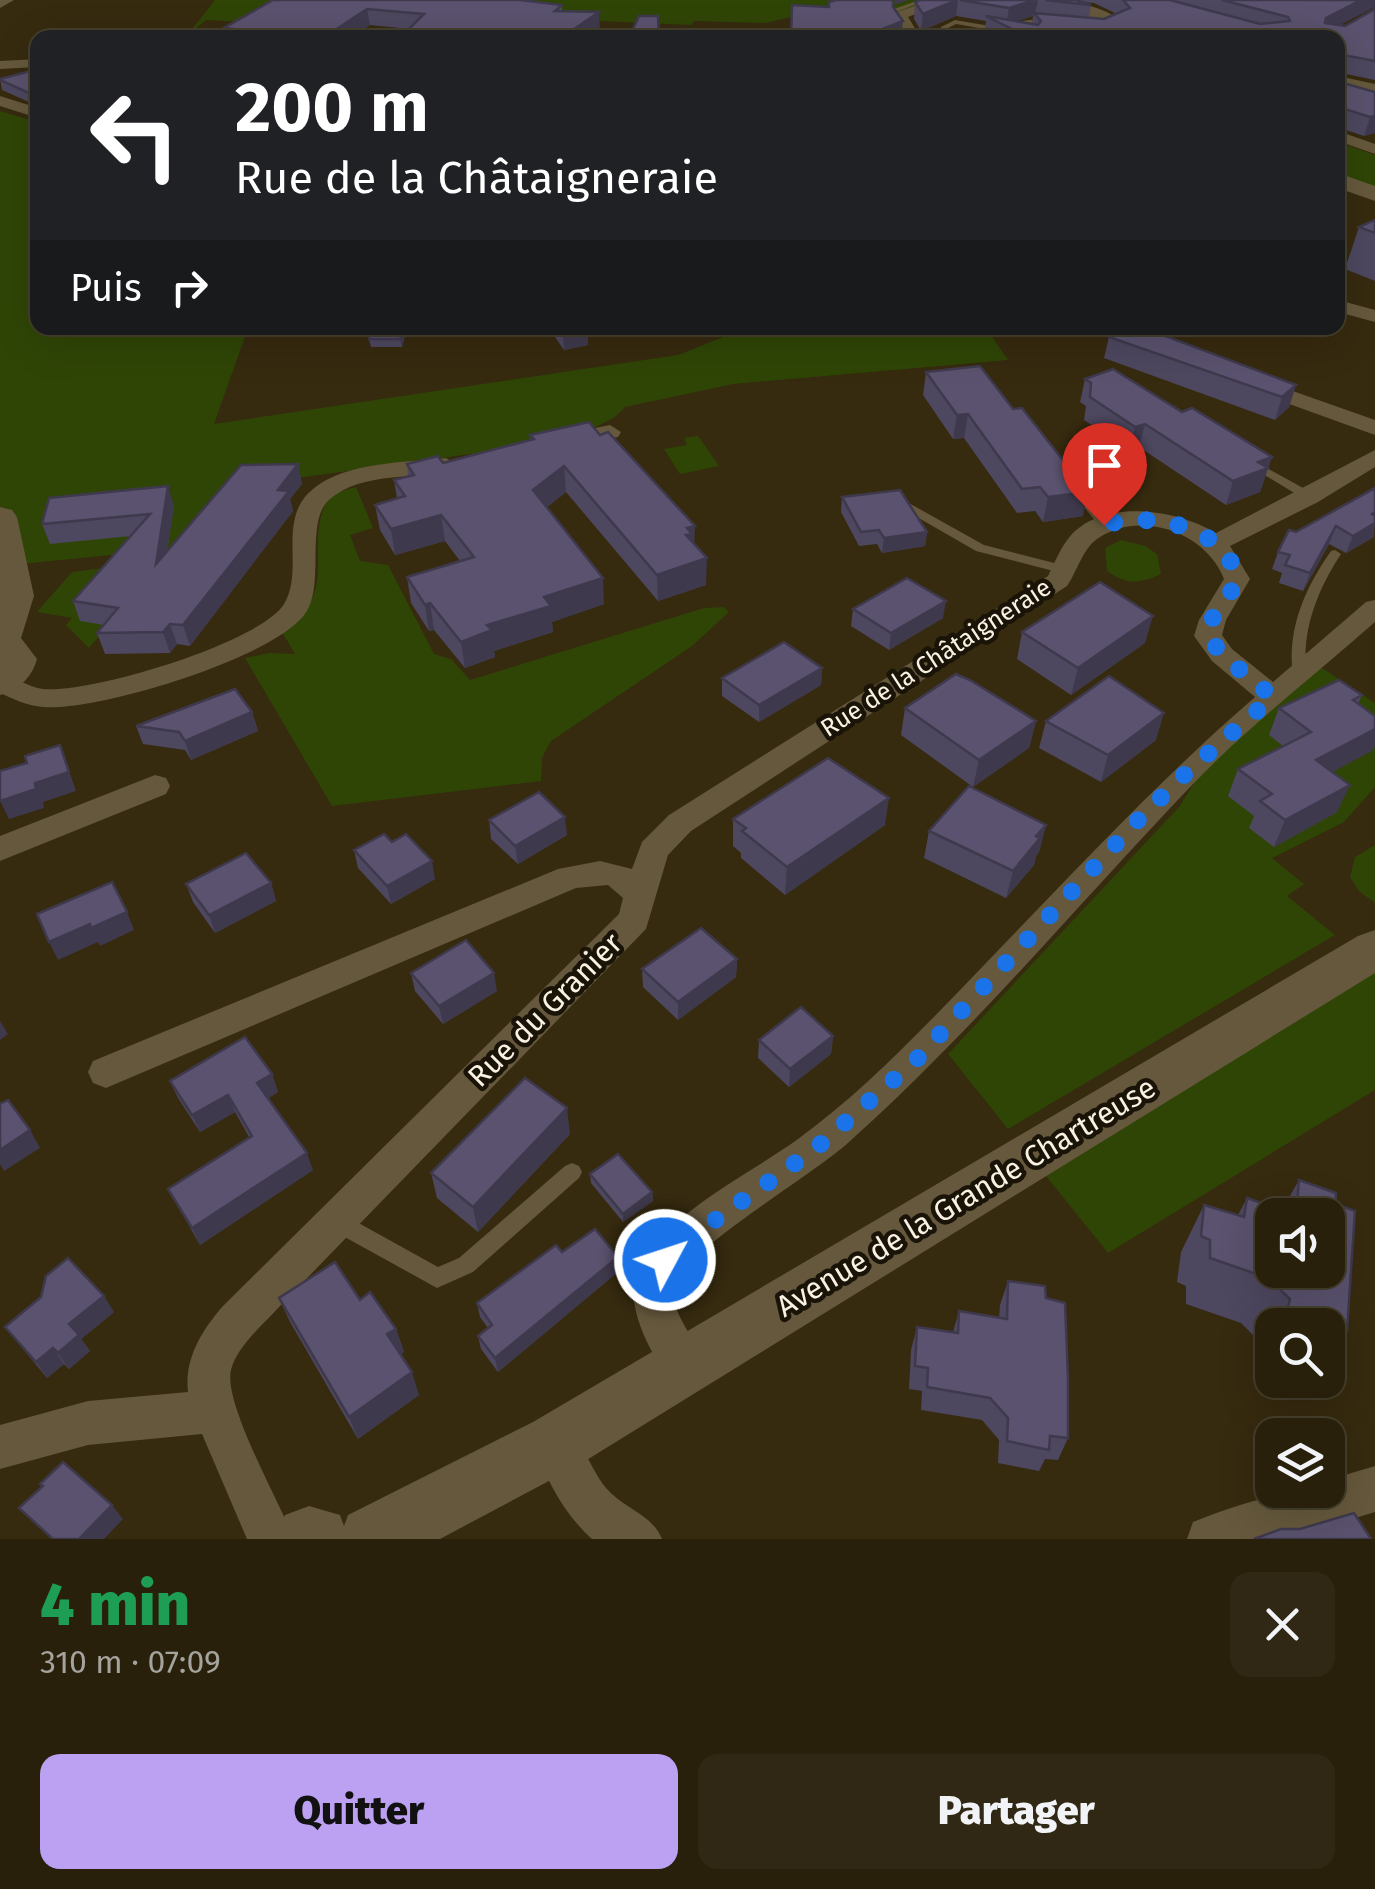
<!DOCTYPE html>
<html lang="fr">
<meta charset="utf-8">
<style>
body{margin:0;font-family:"Fira Sans",sans-serif;background:#302814;color:#f1f3f6;height:100vh;display:flex;flex-direction:column;font-size:38px;white-space:nowrap}
*{box-sizing:border-box;margin:0}
p{font-size:32px;color:#a5a39d}
.icon{flex:none;width:55px;height:55px;fill:none;stroke:currentColor;stroke-width:2;stroke-linecap:round;stroke-linejoin:round}
.map{position:relative;height:1539px;overflow:hidden}
.details{display:flex;flex-direction:column;background:#28200b;flex:1}
.details>*{flex:none}
.top-card{position:absolute;left:30px;top:30px;width:1315px;height:305px;border-radius:20px;box-shadow:0 10px 40px #0002,0 0 0 2px #443e2c;background:#202124;color:#fff;overflow:hidden}
.fabs{position:absolute;left:1255px;top:1198px;display:grid;gap:20px}
.fabs a{display:grid;place-items:center;width:90px;height:90px;border-radius:20px;background:#28200b;box-shadow:0 10px 40px #0002,0 0 0 2px #443e2c;font-size:50px}
.pin{position:absolute;display:grid;place-items:center;width:85px;height:85px;color:#fff;margin:-102px -42px;border-radius:50% 50% 50% 0;rotate:-45deg;box-shadow:0 0 10px #0007}
.pin .icon{rotate:45deg}
.me{position:absolute;width:110px;margin:-55px;rotate:50deg;stroke-linejoin:round;filter:drop-shadow(0 0 8px #0008)}
.turn{display:flex;align-items:center;gap:35px;height:210px;padding:0 40px;font-size:45px}
.turn .icon{width:130px;height:130px;stroke-width:2.5}
.turn b{display:block;font-size:70px;line-height:85px}
.then{display:flex;align-items:center;height:95px;padding:0 40px;background:#0003;gap:20px;font-size:38px}
.round{display:grid;place-items:center;flex:none;width:105px;height:105px;border-radius:20px;background:#302814}
.overview{display:flex;align-items:center;justify-content:space-between;height:170px;padding:0 40px}
h1{font-size:60px;font-weight:800;line-height:75px;color:#1e9e55}
.primary-button{display:flex;gap:20px;margin-top:auto;padding:20px 40px}
.primary-button a{flex:1;height:115px;border-radius:20px;background:#bca0f2;color:#111;font-size:40px;font-weight:800;line-height:115px;text-align:center}
.primary-button a+a{background:#302814;color:#f1f3f6}
.map>svg:first-child{display:block}
.green{fill:#2f4506}
.lines{fill:none;stroke-linecap:round;stroke-linejoin:round}
.lane{fill:#65583c;fill-rule:evenodd}
.street{fill:#65583c;fill-rule:evenodd}
.secondary{fill:#65583c;fill-rule:evenodd}
.wall{fill:#4d475f;fill-rule:evenodd}
.shaded-wall{fill:#3f394d}
.building{fill:#5a526e;stroke:#3f394d;stroke-width:2.5;fill-rule:evenodd}
.route{stroke:#1a73e8;stroke-width:18;stroke-dasharray:0 32.4}
.labels{text-anchor:middle;dominant-baseline:central;stroke-width:9;stroke-linejoin:round;paint-order:stroke}
.street-label{font-size:25px;fill:#f9f1e1;stroke:#191308}
.near-street-label{font-size:30px;fill:#f9f1e1;stroke:#191308}
</style>
<div class="map">
<svg width="1375" height="1539" viewBox="0 0 1375 1539">
<rect width="100%" height="100%" fill="#362a0f"/>
<g class="green">
<polygon points="215,0 301,0 246,22 206,20 194,30 218,37 185,38"/>
<polygon points="383,0 942,0 900,11 881,23 790,17 766,23 694,21 691,25 575,20 562,38"/>
<polygon points="0,111 37,122 38,328 248,328 214,424 678,355 746,328 986,328 1008,360 733,384 625,407 615,417 588,431 485,452 275,481 173,549 20,564 7,508 0,508"/>
<polygon points="1338,142 1375,155 1375,191 1338,177"/>
<polygon points="698,436 719,466 680,474 664,449 687,445 684,438"/>
<path d="M356 487 373 528 350 535 360 561 388 565 434 654 451 659 470 680 704 608 724 607 729 612 692 646 551 741 542 758 541 781 332 806 245 658 269 653 295 654 282 632C346 587 298 546 331 494Z"/>
<path d="M1121 540 1145 546 1157 554 1161 574C1140 584 1127 585 1107 571L1105 548Z"/>
<polygon points="165,560 89,648 66,625 72,618 37,612 72,572"/>
<polygon points="1319,666 1375,703 1375,787 1344,822 1272,858 1304,884 1287,896 1335,935 1008,1129 948,1054 1179,807 1201,772"/>
<polygon points="1375,845 1375,903 1359,891 1350,877 1355,857"/>
<polygon points="1375,970 1375,1090 1108,1253 1042,1171"/>
</g>
<g class="lines">
<g class="lane">
<polygon points="864,0 873,0 894,9 919,0 922,2 894,13"/>
<polygon points="955,20 1002,28 1005,30 1002,32 956,24 946,29 945,34 927,33 940,31 941,27"/>
<polygon points="1252,460 1314,494 1316,497 1310,501 1306,500 1248,465 1248,461"/>
<polygon points="1075,484 1079,485 1109,522 1109,528 1101,528 1071,491 1071,485"/>
<polygon points="907,502 984,545 1070,567 1071,570 1065,574 976,551 903,509 903,503"/>
<path d="M1335 550 1341 554C1320 586 1303 625 1306 664L1311 670 1304 674 1292 666C1289 624 1307 585 1331 551Z"/>
<polygon points="572,1163 579,1166 582,1172 579,1178 473,1272 437,1288 332,1230 329,1223 332,1216 339,1214 346,1216 438,1267 459,1258 565,1166"/>
</g>
<g class="street">
<polygon points="932,0 952,0 908,17 921,38 906,38 894,22 897,12"/>
<path d="M1031 0C1059 0 1104 2 1123 24 1094 44 1062 23 1030 26L1023 30 1035 38 1013 37 1010 25C1044 10 1074 32 1107 23Z"/>
<polygon points="38,59 38,67 0,69 0,61"/>
<polygon points="0,96 38,108 38,118 0,106"/>
<polygon points="1338,131 1375,144 1375,154 1338,141"/>
<polygon points="1338,300 1375,310 1375,322 1338,312"/>
<polygon points="1253,377 1375,420 1375,435 1245,388 1242,383"/>
<polygon points="610,425 621,432 618,437 559,449 548,442 551,437"/>
<path d="M1375 450V467L1318 502 1230 546 1250 579 1226 620 1222 635 1232 649 1273 682 1366 602 1375 600V622C1315 675 1250 725 1194 783 1079 903 973 1031 849 1142 817 1172 683 1252 674 1284 667 1309 698 1343 708 1366L701 1381 686 1388C656 1375 622 1303 637 1272 664 1214 747 1176 798 1139 868 1088 927 1024 986 963 1074 872 1159 780 1255 697L1212 661 1194 636 1199 620 1224 579C1206 532 1140 509 1097 539 1082 550 1077 572 1067 586L691 831 668 855 646 929 279 1307C263 1325 237 1346 231 1370 223 1403 280 1503 294 1539H247L202 1434 88 1445 0 1469V1425L88 1401 188 1392C184 1359 202 1330 223 1306L619 914 623 898 608 885 576 888 106 1088 93 1083 88 1072 93 1061 558 869 600 861 632 869 642 842 669 815 1048 576C1055 562 1061 546 1072 534 1107 498 1178 510 1216 533Z"/>
<path d="M446 458 458 465 454 470C415 480 363 471 330 499 305 520 324 579 308 609 284 656 96 712 43 707 28 706 13 699 0 693V673C14 677 28 687 43 689 89 694 260 643 284 604 305 569 276 519 313 489 347 461 405 463 446 458Z"/>
<polygon points="155,775 166,778 170,786 166,794 0,861 0,836"/>
<path d="M555 1422C581 1432 588 1466 606 1488 624 1509 652 1514 662 1539H592C563 1513 547 1480 533 1444L539 1428Z"/>
<path d="M1375 1466V1512L1287 1539H1187L1193 1522C1236 1505 1282 1490 1328 1490V1480Z"/>
</g>
<g class="secondary">
<polygon points="0,0 14,0 0,8"/>
<polygon points="1338,76 1375,84 1375,96 1338,88"/>
<polygon points="1338,173 1375,186 1375,201 1338,188"/>
<path d="M0 507 12 510 17 517 34 596 21 638 37 659C32 678 18 690 0 695Z"/>
<polygon points="1375,930 1375,973 577,1466 440,1539 276,1539 285,1515 309,1506 340,1515 344,1526 348,1515 533,1422 1358,936"/>
</g>
</g>
<g class="wall">
<polygon points="273,0 562,5 562,11 600,29 587,38 400,38 409,29 370,25 352,38 226,38 224,28"/>
<path d="M921 0H1375L1339 25 1345 26 1375 9V80L1341 73 1343 83 1375 92V133L1364 136 1343 129 1338 145V38L992 37 984 33 986 21 956 16 921 31 914 19 915 2ZM1082 2 1094 3 1117 14 1104 19 1089 18 1091 5ZM1033 16 1032 24 1018 21Z"/>
<polygon points="38,69 38,106 2,90 0,79"/>
<polygon points="1375,220 1375,281 1345,269 1359,227"/>
<polygon points="407,328 402,347 371,347 369,339"/>
<polygon points="544,328 585,328 588,331 588,345 564,350 553,334"/>
<polygon points="1109,337 1296,385 1289,407 1275,420 1104,358"/>
<polygon points="926,372 1013,409 1083,516 1043,522 1035,511 1017,513 964,438 953,439 923,395"/>
<polygon points="1085,379 1182,412 1272,457 1260,492 1226,505 1139,447 1129,450 1084,420 1086,406 1080,402"/>
<polygon points="530,435 695,545 706,585 658,601 566,492 547,507 604,604 552,622 553,632 494,651 495,657 465,668 434,630 429,631 411,603 407,577 460,561 445,541 395,555 380,530 375,505 397,498 394,480 408,476 407,464 443,463 531,440"/>
<polygon points="298,464 302,484 290,499 293,511 190,646 177,644 170,653 105,654 97,633 104,625 80,621 73,601 131,536 50,544 42,524 174,506 167,551"/>
<polygon points="1375,488 1374,537 1346,553 1329,544 1303,591 1279,583 1282,573 1272,569 1278,552 1296,532"/>
<polygon points="842,497 927,532 925,546 882,553 877,544 859,546 841,512"/>
<polygon points="853,609 943,618 889,650 851,626"/>
<polygon points="1022,632 1145,643 1071,695 1017,659"/>
<polygon points="822,668 821,685 759,722 722,696 722,678"/>
<polygon points="1362,695 1358,704 1373,750 1332,772 1337,812 1274,847 1249,828 1254,816 1228,796 1238,769 1283,746 1269,735 1279,708"/>
<polygon points="905,708 1036,721 1029,748 973,787 901,735"/>
<polygon points="252,712 258,731 191,760 185,750 143,744 136,726"/>
<polygon points="1046,721 1156,740 1101,782 1039,748"/>
<polygon points="733,819 885,825 785,895 741,858 741,853 733,846"/>
<polygon points="489,820 567,835 518,864 491,839"/>
<polygon points="1046,825 1039,852 1036,856 1034,865 1006,898 924,858 929,831"/>
<polygon points="354,850 435,879 391,904 358,868"/>
<polygon points="271,883 276,901 215,933 193,902 186,884"/>
<polygon points="737,959 736,977 678,1020 643,987 642,969"/>
<polygon points="411,973 497,991 443,1024 415,991"/>
<polygon points="833,1036 831,1054 789,1087 758,1058 759,1040"/>
<polygon points="272,1074 278,1092 268,1098 313,1170 200,1245 168,1189 249,1137 235,1112 200,1132 178,1098 170,1081"/>
<polygon points="570,1134 478,1232 437,1198 431,1173"/>
<polygon points="590,1174 652,1192 653,1201 623,1222 591,1183"/>
<polygon points="1299,1180 1347,1330 1328,1356 1328,1325 1272,1325 1272,1370 1256,1363 1261,1343 1241,1323 1186,1304 1186,1286 1177,1282 1181,1252 1204,1205 1238,1215 1247,1198 1282,1210"/>
<polygon points="562,1252 618,1257 619,1271 498,1372 481,1349 478,1336 488,1328 480,1317 477,1303"/>
<polygon points="1008,1281 1046,1298 1068,1438 1058,1460 1045,1459 1039,1471 998,1463 999,1440 982,1420 921,1410 922,1391 909,1389 911,1350 917,1327 953,1332 959,1311 999,1318 1000,1305"/>
<polygon points="279,1298 360,1300 396,1329 404,1352 401,1354 419,1395 358,1439 290,1322"/>
<polygon points="114,1312 81,1339 90,1351 69,1369 64,1364 47,1378 5,1327"/>
</g>
<g class="shaded-wall">
<polygon points="895,0 908,0 894,5"/>
<polygon points="958,0 956,16 921,31 923,14"/>
<polygon points="1038,0 1035,14 1034,13 1033,16 1006,25 1009,8"/>
<polygon points="1361,0 1375,0 1375,7 1321,35 1326,18"/>
<polygon points="367,9 370,25 352,38 323,38"/>
<polygon points="599,12 600,29 587,38 561,38"/>
<polygon points="903,21 901,38 860,38"/>
<polygon points="1345,109 1339,127 1344,126 1338,145 1338,120 1340,112"/>
<polygon points="1375,116 1375,133 1364,136 1370,117"/>
<polygon points="403,328 407,328 402,347 400,339"/>
<polygon points="588,331 588,345 564,350 563,336"/>
<polygon points="1296,385 1289,407 1275,420 1282,397"/>
<polygon points="968,414 964,438 953,439 957,415"/>
<polygon points="1145,424 1139,447 1129,450 1135,427"/>
<polygon points="1272,457 1260,492 1226,505 1233,481 1258,462"/>
<polygon points="298,464 302,484 290,499 293,511 190,646 183,625 278,490"/>
<polygon points="564,466 566,492 536,516 533,490"/>
<polygon points="168,486 174,506 162,584 156,564"/>
<polygon points="1088,492 1083,516 1043,522 1048,497"/>
<polygon points="1375,512 1374,537 1346,553 1353,536"/>
<polygon points="441,515 445,541 395,555 391,529"/>
<polygon points="695,526 694,552 686,562 687,528"/>
<polygon points="1336,526 1329,544 1303,591 1310,573"/>
<polygon points="927,532 925,546 882,553 884,538"/>
<polygon points="707,558 706,585 658,601 657,575"/>
<polygon points="603,578 604,604 552,622 553,632 494,651 495,657 465,668 461,642 487,625 544,597"/>
<polygon points="946,601 943,618 889,650 891,633"/>
<polygon points="430,603 434,630 429,631 425,605"/>
<polygon points="1153,616 1145,643 1071,695 1078,668"/>
<polygon points="170,624 177,644 170,653 163,632"/>
<polygon points="822,668 821,685 759,722 759,705"/>
<polygon points="252,712 258,731 191,760 185,741"/>
<polygon points="1164,713 1156,740 1101,782 1108,755"/>
<polygon points="1036,721 1029,748 973,787 979,760"/>
<polygon points="1375,729 1375,746 1373,750 1305,787 1316,760"/>
<polygon points="60,745 76,791 43,802 44,808 9,819 0,801 35,783"/>
<polygon points="1350,785 1337,812 1274,847 1285,820"/>
<polygon points="889,798 885,825 785,895 787,867"/>
<polygon points="565,817 567,835 518,864 515,846"/>
<polygon points="1046,825 1039,852 1036,856 1034,865 1006,898 1013,871 1036,836"/>
<polygon points="432,861 435,879 391,904 387,886"/>
<polygon points="271,883 276,901 215,933 209,915"/>
<polygon points="127,912 134,930 100,946 98,942 58,960 49,942 90,924"/>
<polygon points="737,959 736,977 678,1020 678,1002"/>
<polygon points="494,973 497,991 443,1024 439,1006"/>
<polygon points="0,1021 8,1034 0,1040"/>
<polygon points="833,1036 831,1054 789,1087 790,1069"/>
<polygon points="272,1074 278,1092 264,1101 257,1083"/>
<polygon points="228,1095 235,1112 200,1132 192,1115"/>
<polygon points="567,1108 570,1134 478,1232 473,1207"/>
<polygon points="30,1130 40,1148 4,1171 0,1164 0,1150"/>
<polygon points="307,1153 313,1170 200,1245 192,1228"/>
<polygon points="652,1192 653,1201 623,1222 623,1214"/>
<polygon points="618,1257 619,1271 498,1372 495,1358"/>
<polygon points="104,1296 114,1312 81,1339 90,1351 69,1369 58,1353 69,1324"/>
<polygon points="396,1329 404,1352 395,1358 387,1334"/>
<polygon points="53,1348 64,1364 47,1378 36,1362"/>
<polygon points="412,1372 419,1395 358,1439 349,1417"/>
<polygon points="112,1505 123,1519 104,1539 79,1539"/>
</g>
<g class="building">
<polygon points="273,0 520,0 562,5 555,11 599,12 561,38 400,38 424,14 367,9 326,36 325,32 302,36 224,28"/>
<polygon points="836,0 893,0 893,7 903,21 860,38 791,38 792,5 829,7 829,2"/>
<polygon points="921,0 957,0 923,14 915,2"/>
<polygon points="960,0 1035,0 1009,8"/>
<polygon points="1045,0 1076,0 1091,5"/>
<polygon points="1123,0 1170,0 1260,24 1290,21 1288,17 1222,0 1361,0 1326,18 1325,23 1345,26 1375,9 1375,61 1344,55 1340,58 1343,83 1375,92 1375,116 1370,117 1345,109 1340,112 1344,126 1338,128 1338,38 991,38 1010,28 986,16 1038,25 1041,21 1034,13 1104,19 1130,8"/>
<polygon points="639,16 658,16 659,38 629,38"/>
<polygon points="325,32 326,36 323,38 295,38"/>
<polygon points="38,69 38,97 0,80 0,79"/>
<polygon points="1375,220 1375,233 1359,227"/>
<polygon points="373,328 403,328 400,339 369,339"/>
<polygon points="557,328 585,328 588,331 563,336"/>
<polygon points="1112,328 1144,328 1296,385 1282,397 1109,337"/>
<polygon points="980,366 1013,409 1022,408 1088,492 1048,497 1040,487 1022,489 968,414 957,415 926,372"/>
<polygon points="1113,369 1182,412 1192,408 1272,457 1258,462 1268,468 1233,481 1145,424 1135,427 1090,397 1091,383 1085,379"/>
<polygon points="589,422 600,435 608,432 695,526 687,528 692,534 686,535 707,558 657,575 564,466 533,490 603,578 544,597 551,606 487,625 492,630 461,642 430,603 425,605 407,577 474,557 441,515 391,529 375,505 405,496 394,480 414,475 407,464 438,456 443,463 534,439 530,435"/>
<polygon points="298,464 278,490 289,491 183,625 170,624 163,632 97,633 118,608 73,601 150,514 42,524 49,498 168,486 156,564 241,465"/>
<polygon points="1375,488 1375,512 1372,514 1375,516 1375,523 1353,536 1336,526 1310,573 1285,565 1290,555 1278,552 1289,530 1296,532"/>
<polygon points="900,490 927,532 884,538 879,530 861,532 842,497"/>
<polygon points="907,578 946,601 891,633 853,609"/>
<polygon points="1100,582 1153,616 1078,668 1022,632"/>
<polygon points="784,642 822,668 759,705 722,678"/>
<polygon points="956,674 970,680 1036,721 979,760 905,708"/>
<polygon points="1109,676 1164,713 1108,755 1046,721"/>
<polygon points="1339,680 1362,695 1353,700 1375,716 1375,729 1316,760 1350,785 1285,820 1260,801 1272,794 1238,769 1311,732 1279,708"/>
<polygon points="235,689 252,712 185,741 179,732 136,726"/>
<polygon points="60,745 69,772 35,783 36,789 0,801 0,771 27,763 25,756"/>
<polygon points="828,758 889,798 787,867 742,831 746,828 733,819"/>
<polygon points="969,786 1046,825 1036,836 1040,838 1013,871 929,831"/>
<polygon points="539,792 565,817 515,846 489,820"/>
<polygon points="384,834 392,842 406,834 432,861 387,886 354,850"/>
<polygon points="246,853 271,883 209,915 186,884"/>
<polygon points="112,882 127,912 91,928 90,924 49,942 37,914"/>
<polygon points="701,928 737,959 678,1002 642,969"/>
<polygon points="466,940 494,973 439,1006 411,973"/>
<polygon points="801,1007 833,1036 790,1069 759,1040"/>
<polygon points="245,1037 272,1074 257,1083 307,1153 192,1228 168,1189 252,1136 228,1095 192,1115 170,1081"/>
<polygon points="525,1078 567,1108 473,1207 431,1173"/>
<polygon points="8,1100 30,1130 0,1150 0,1104"/>
<polygon points="618,1154 652,1192 623,1214 590,1174"/>
<path d="M1299 1180 1336 1193V1204L1355 1211 1347 1330 1327 1323 1326 1325H1300L1285 1319 1290 1299 1268 1278 1210 1258V1240L1201 1236 1204 1205 1244 1217 1247 1198 1296 1215ZM1272 1215H1328V1270H1272Z"/>
<polygon points="595,1229 618,1257 495,1358 478,1336 492,1325 477,1303 556,1245 562,1252"/>
<polygon points="68,1258 104,1296 69,1324 79,1335 58,1353 53,1348 36,1362 5,1327 41,1297 46,1276"/>
<polygon points="335,1262 360,1300 370,1292 396,1329 387,1334 412,1372 349,1417 279,1298"/>
<polygon points="1008,1281 1045,1286 1046,1298 1065,1303 1068,1378 1068,1438 1050,1436 1049,1450 1007,1441 1008,1418 990,1398 927,1387 928,1368 915,1366 917,1327 958,1333 959,1311 1007,1319"/>
<polygon points="63,1462 112,1505 79,1539 53,1539 19,1508 43,1486 40,1484"/>
<polygon points="1354,1513 1371,1539 1254,1539 1281,1529 1300,1529"/>
</g>
<g class="lines">
<path class="route" d="M665 1260 687 1240 815 1149 916 1060 1136 822 1187 772 1273 697 1222 655 1208 636C1209 611 1230 601 1237 579 1227 526 1149 511 1104 525"/>
</g>
<g class="labels">
<g class="street-label">
<text transform="translate(936 658) rotate(-33)">Rue de la Châtaigneraie</text>
</g>
<g class="near-street-label">
<text transform="translate(545 1010) rotate(-45)">Rue du Granier</text>
<text transform="translate(966 1197) rotate(-31)">Avenue de la Grande Chartreuse</text>
</g>
</g>
</svg>
<div class="fabs">
<a><svg class="icon" aria-label="sound" viewBox="0 0 24 24"><path d="M4 9h4l5-4v14l-5-4H4zM17 9q2 3 0 6"/></svg></a>
<a><svg class="icon" aria-label="search" viewBox="0 0 24 24"><circle cx="10" cy="10" r="6"/><path d="M15 15l6 6"/></svg></a>
<a><svg class="icon" aria-label="layers" viewBox="0 0 24 24"><path d="M12 4l9 5-9 5-9-5zM3 14l9 5 9-5"/></svg></a>
</div>
<div class="pin" style="left:1104px;top:525px;background:#d93025"><svg class="icon" aria-label="arrive" viewBox="0 0 24 24"><path d="M6 21V4h12l-3 4 3 4H6"/></svg></div>
<svg class="me" style="left:665px;top:1260px" viewBox="-20 -20 40 40"><circle r="17" fill="#1a73e8" stroke="#fff" stroke-width="3"/><path d="M0-11L8 9 0 5-8 9z" fill="#fff"/></svg>
<div class="top-card">
<div class="turn"><svg class="icon" aria-label="left" viewBox="0 0 24 24"><path d="M17 20v-9H6M10 6l-5 5 5 5"/></svg><div><b>200 m</b>Rue de la Châtaigneraie</div></div>
<div class="then">Puis<svg class="icon" aria-label="right" viewBox="0 0 24 24"><path d="M7 20v-9h11M14 6l5 5-5 5"/></svg></div>
</div>
</div>
<section class="details">
<div class="overview"><div><h1>4 min</h1><p>310 m · 07:09</p></div><a class="round"><svg class="icon" aria-label="close" viewBox="0 0 24 24"><path d="M6 6l12 12M18 6L6 18"/></svg></a></div>
<div class="primary-button"><a>Quitter</a><a>Partager</a></div>
</section>
